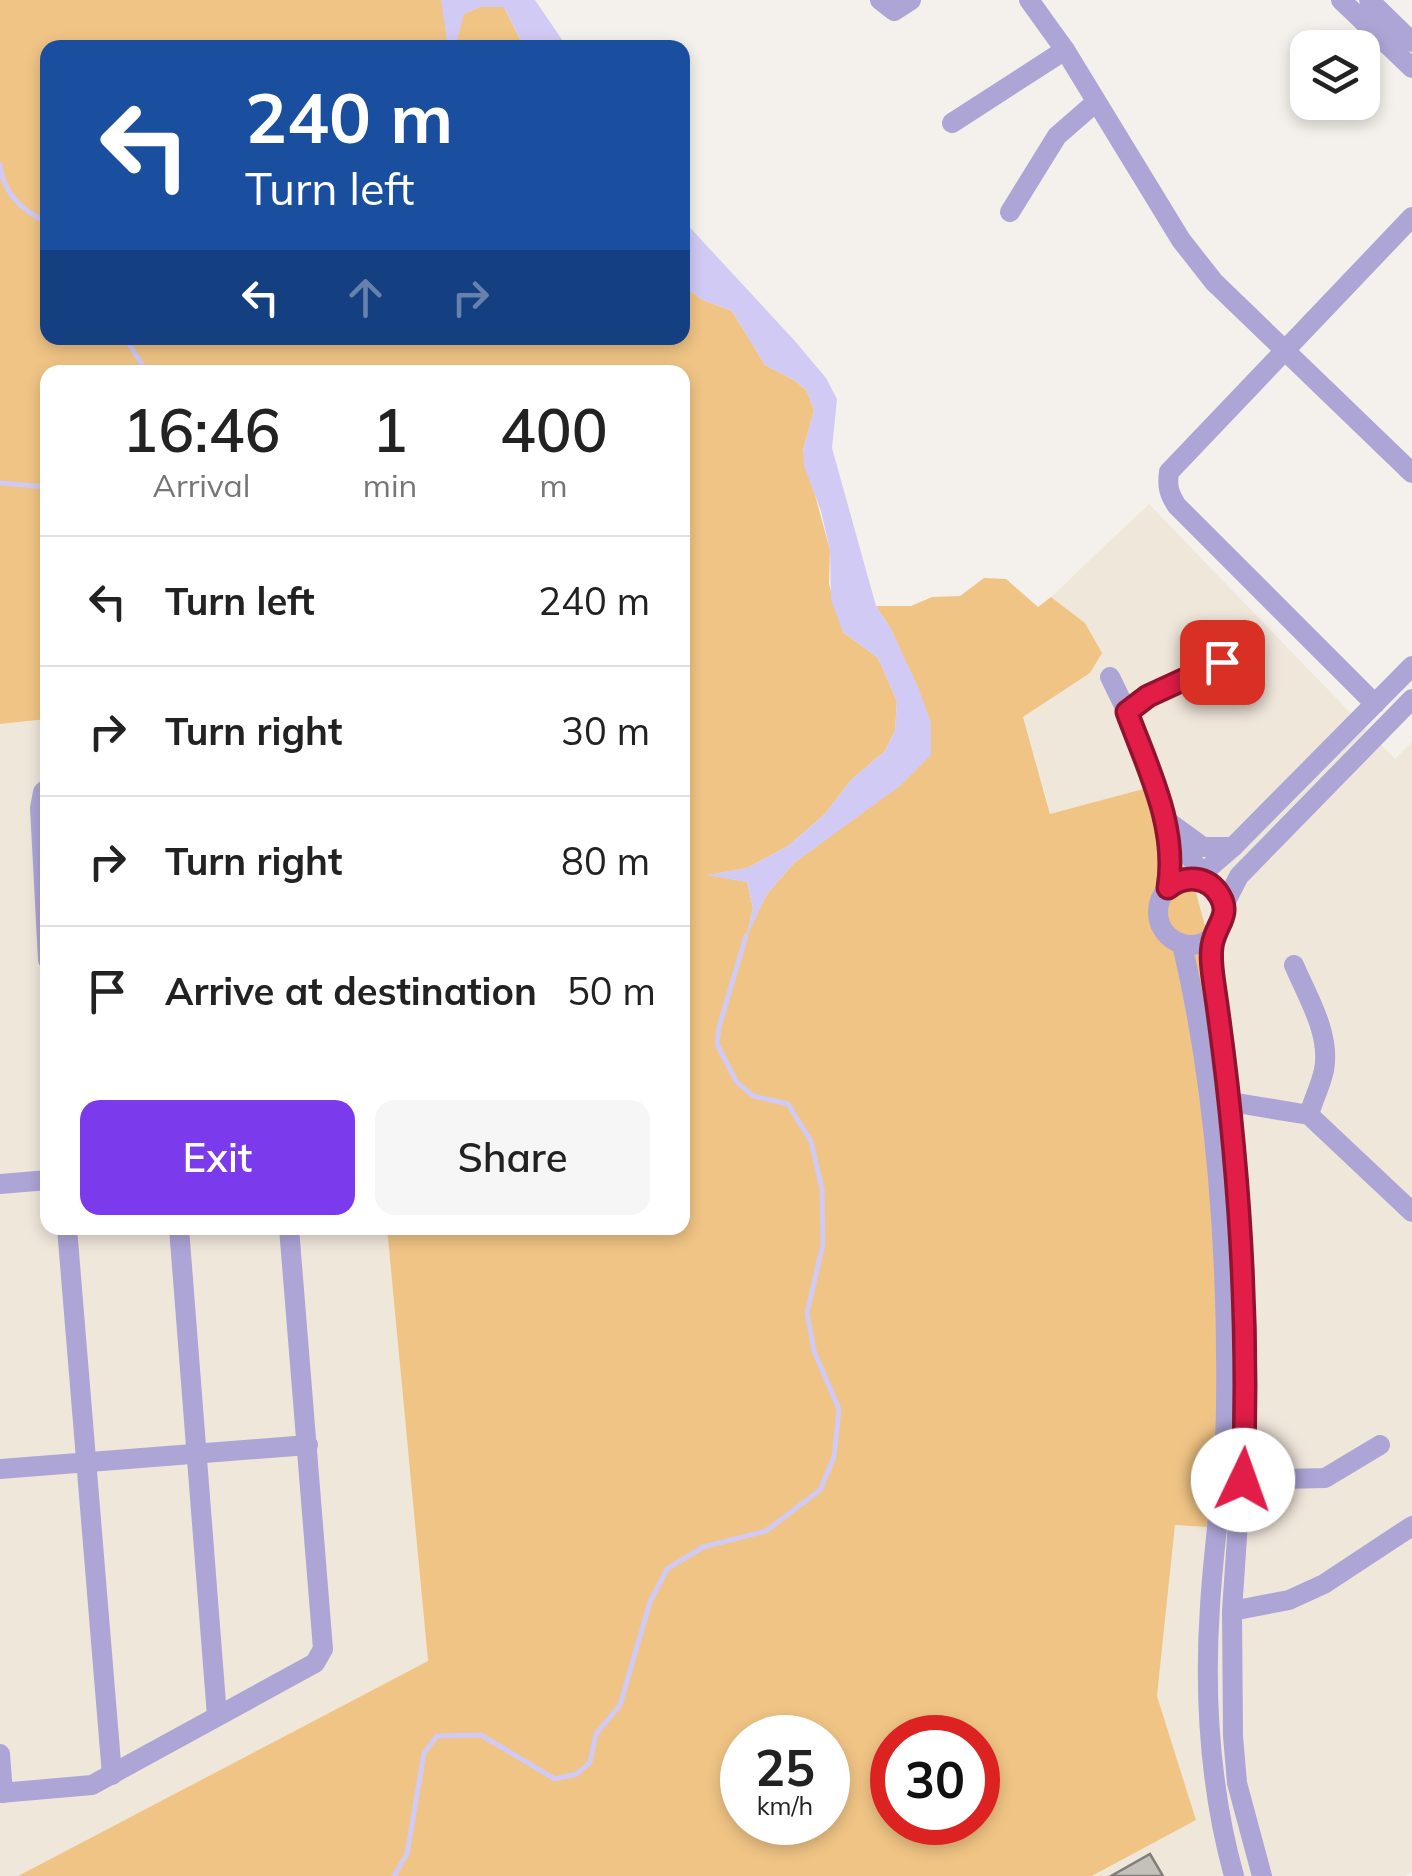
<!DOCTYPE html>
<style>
body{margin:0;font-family:Mulish,sans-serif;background:#f6f6f6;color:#222;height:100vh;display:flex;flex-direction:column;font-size:38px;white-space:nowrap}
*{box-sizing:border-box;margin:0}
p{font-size:32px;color:#767676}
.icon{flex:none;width:55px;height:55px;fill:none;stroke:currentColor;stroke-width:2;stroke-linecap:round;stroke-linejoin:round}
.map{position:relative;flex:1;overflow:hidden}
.side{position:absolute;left:40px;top:365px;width:650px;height:870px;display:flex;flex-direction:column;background:#fff;border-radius:20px;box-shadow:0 5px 15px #0003}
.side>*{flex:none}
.hud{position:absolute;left:40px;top:40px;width:650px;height:305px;border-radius:20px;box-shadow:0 5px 15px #0003;background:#1a4fa0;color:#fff;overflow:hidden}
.controls{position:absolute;left:1290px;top:30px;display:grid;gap:20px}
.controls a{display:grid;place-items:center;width:90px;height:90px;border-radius:20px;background:#fff;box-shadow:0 5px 15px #0003;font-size:50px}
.speed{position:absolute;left:720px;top:1715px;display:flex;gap:20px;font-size:50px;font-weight:700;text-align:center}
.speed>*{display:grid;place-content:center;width:130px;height:130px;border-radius:50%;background:#fff;box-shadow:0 5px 15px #0003;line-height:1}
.speed small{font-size:25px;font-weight:400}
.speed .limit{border:15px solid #d22;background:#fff;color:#111}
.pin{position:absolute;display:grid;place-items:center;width:85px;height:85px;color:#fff;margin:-42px;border-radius:20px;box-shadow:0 5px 15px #0006}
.me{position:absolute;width:110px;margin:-55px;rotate:3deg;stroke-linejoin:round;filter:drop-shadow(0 0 8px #0008)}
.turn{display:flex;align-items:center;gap:35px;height:210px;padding:0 40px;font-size:45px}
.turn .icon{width:130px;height:130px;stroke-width:2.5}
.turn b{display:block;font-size:70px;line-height:85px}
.lanes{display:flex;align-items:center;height:95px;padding:0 40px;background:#0003;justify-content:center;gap:50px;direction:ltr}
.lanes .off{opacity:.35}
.eta{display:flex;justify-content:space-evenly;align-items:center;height:170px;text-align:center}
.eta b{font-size:60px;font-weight:600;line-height:70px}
.button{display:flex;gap:20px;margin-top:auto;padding:20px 40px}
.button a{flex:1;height:115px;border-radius:20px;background:#7c3aed;color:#fff;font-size:40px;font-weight:600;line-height:115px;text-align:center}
.button a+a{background:#f6f6f6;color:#222}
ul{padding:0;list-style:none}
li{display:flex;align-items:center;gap:30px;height:130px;padding:0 40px;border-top:2px solid #e0e0e0}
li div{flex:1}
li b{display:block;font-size:38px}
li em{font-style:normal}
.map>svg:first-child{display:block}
.built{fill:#f0e7db}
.green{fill:#f0c485;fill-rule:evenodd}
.water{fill:#d1caf4}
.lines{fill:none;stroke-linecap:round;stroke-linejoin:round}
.stream{stroke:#d1caf4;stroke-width:5}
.building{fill:#c4c0ba;stroke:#827f7a;stroke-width:2.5}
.minor{stroke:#ada5d6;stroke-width:20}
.route-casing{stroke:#92132f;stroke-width:25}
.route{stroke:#e11d48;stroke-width:18}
</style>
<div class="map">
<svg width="1412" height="1876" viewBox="0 0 1412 1876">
<rect width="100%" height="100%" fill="#f4f0eb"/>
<g class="built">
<polygon points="1149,504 1395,759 1412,742 1412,1872 1406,1876 1093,1876 1196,1820 1157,1696 1175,1525 1238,1529 1147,788 1051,815 1023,717 1090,673 1085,623 1051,597"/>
<polygon points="47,719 48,1228 387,1228 428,1661 18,1876 0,1876 0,724"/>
</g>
<g class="green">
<path d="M0 0H441L443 5 448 47 48 48V338H682L683 286 703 300 732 311 765 365 794 380 807 391 814 410 803 451 830 550 829 584 843 632 878 658 897 701 895 731 885 751 851 780 824 815 788 846 747 868 709 875 747 882 753 908 747 934 767 894 794 863 840 829 931 723 891 629 876 606H911L932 597 960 596 984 578 1006 579 1038 607 1051 597 1085 623 1102 653 1090 673 1023 717 1050 814 1147 788 1196 893 1212 952 1235 1146 1239 1529 1175 1525 1157 1696 1196 1820 1092 1876H18L428 1661 387 1228H682V372H48L47 719 0 724ZM742 1738H828V1822H742ZM892 1738H978V1822H892Z"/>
<polygon points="480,7 504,7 524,47 455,48 463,14"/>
</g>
<g class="water">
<polygon points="441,0 535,0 567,47 524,47 504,7 480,7 464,14 455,47 448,47"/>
<polygon points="682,219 794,340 826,378 837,399 832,448 876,606 891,629 919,689 931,723 931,755 900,786 794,863 767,894 745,941 753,908 747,882 706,875 747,868 788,846 824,815 851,780 885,751 895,731 897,701 878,658 843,632 831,600 830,550 821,511 804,466 803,451 814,410 807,391 794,380 765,365 732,311 703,300 683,286"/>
</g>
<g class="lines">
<g class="stream">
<path d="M0 165C4 194 21 210 48 223"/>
<polyline points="125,338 147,372"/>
<polyline points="0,483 48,487"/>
<polyline points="394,1876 407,1854 424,1753 437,1736 481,1735 555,1779 577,1774 590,1762 596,1734 620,1705 650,1602 667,1569 703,1547 766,1531 820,1490 834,1457 839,1409 814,1351 807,1313 823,1244 822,1189 811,1141 788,1104 753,1096 736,1081 717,1044 719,1027 746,936"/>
</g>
</g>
<polygon class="building" points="1150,1854 1163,1876 1111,1876"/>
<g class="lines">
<g class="minor">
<polyline points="880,0 894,11 911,0"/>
<polyline points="1029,0 1065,50 1181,240 1214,282 1412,473"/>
<polyline points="1341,0 1412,68"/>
<polyline points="1369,0 1412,42"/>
<polyline points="952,123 1065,50"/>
<polyline points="1010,212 1057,136 1096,102"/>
<polyline points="1110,677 1127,712 1166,820 1202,875"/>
<path d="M1375 704 1177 506C1169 494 1167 487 1169 472L1412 217"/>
<polyline points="1127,712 1161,689 1252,648"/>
<polyline points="48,788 43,792 40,808 48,960"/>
<circle cx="1191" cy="912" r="33"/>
<polyline points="1196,879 1233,847 1412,666"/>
<polyline points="1167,888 1171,858 1166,820 1203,847 1233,847"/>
<polyline points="1224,905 1239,876 1412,699"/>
<polyline points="1214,937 1212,969 1231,1102 1242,1258 1246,1404 1232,1611 1233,1736 1237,1783 1262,1876"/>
<path d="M1182 944C1216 1088 1228 1255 1226 1403 1226 1471 1214 1538 1210 1606 1204 1696 1210 1789 1234 1876"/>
<path d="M1294 965C1307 996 1331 1034 1324 1070 1321 1085 1313 1100 1309 1115"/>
<polyline points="1231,1102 1309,1115 1412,1212"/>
<polyline points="0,1184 48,1180"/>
<polyline points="67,1228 112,1775"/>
<polyline points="179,1228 217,1716"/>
<polyline points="0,1469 308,1445"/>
<polyline points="1243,1480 1325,1478 1380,1445"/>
<polyline points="1232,1611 1289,1600 1324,1584 1412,1526"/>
<polyline points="0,1754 3,1793"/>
<polyline points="0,1793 92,1785 315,1663 323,1649 289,1228"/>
</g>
</g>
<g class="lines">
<defs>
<path id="route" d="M1222 662 1148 696 1127 712C1148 769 1178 827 1168 888 1184 875 1208 875 1220 896 1230 913 1219 922 1214 938 1209 951 1212 970 1214 984 1238 1148 1250 1314 1243 1480"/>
</defs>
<use href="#route" class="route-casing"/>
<use href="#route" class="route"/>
</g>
</svg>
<div class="controls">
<a><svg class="icon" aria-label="layers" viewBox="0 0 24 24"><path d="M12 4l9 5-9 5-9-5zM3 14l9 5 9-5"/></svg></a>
</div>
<div class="speed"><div>25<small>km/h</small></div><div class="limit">30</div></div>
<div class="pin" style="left:1222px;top:662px;background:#d93025"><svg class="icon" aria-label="arrive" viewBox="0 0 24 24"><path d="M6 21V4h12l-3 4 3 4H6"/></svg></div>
<svg class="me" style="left:1243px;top:1480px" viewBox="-20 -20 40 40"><circle r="19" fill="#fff"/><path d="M0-13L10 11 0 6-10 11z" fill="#e11d48"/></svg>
<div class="hud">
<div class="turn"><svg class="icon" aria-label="left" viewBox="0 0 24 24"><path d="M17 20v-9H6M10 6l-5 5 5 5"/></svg><div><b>240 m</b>Turn left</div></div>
<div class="lanes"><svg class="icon" aria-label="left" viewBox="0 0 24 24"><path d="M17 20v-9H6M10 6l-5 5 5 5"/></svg><svg class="icon off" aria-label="ahead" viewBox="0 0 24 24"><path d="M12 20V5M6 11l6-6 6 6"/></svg><svg class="icon off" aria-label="right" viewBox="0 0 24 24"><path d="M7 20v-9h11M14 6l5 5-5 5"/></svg></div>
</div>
<section class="side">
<div class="eta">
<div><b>16:46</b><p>Arrival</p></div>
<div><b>1</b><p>min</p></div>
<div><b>400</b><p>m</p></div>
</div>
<ul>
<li><svg class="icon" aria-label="left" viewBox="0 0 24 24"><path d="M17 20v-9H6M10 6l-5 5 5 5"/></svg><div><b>Turn left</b></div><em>240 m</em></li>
<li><svg class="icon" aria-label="right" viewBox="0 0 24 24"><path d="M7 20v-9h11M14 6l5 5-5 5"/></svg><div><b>Turn right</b></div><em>30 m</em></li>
<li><svg class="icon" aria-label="right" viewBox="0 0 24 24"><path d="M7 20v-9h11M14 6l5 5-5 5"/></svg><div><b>Turn right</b></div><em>80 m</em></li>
<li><svg class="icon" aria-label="arrive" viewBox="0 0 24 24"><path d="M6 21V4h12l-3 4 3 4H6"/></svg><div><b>Arrive at destination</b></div><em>50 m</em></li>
</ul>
<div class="button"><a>Exit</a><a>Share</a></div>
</section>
</div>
